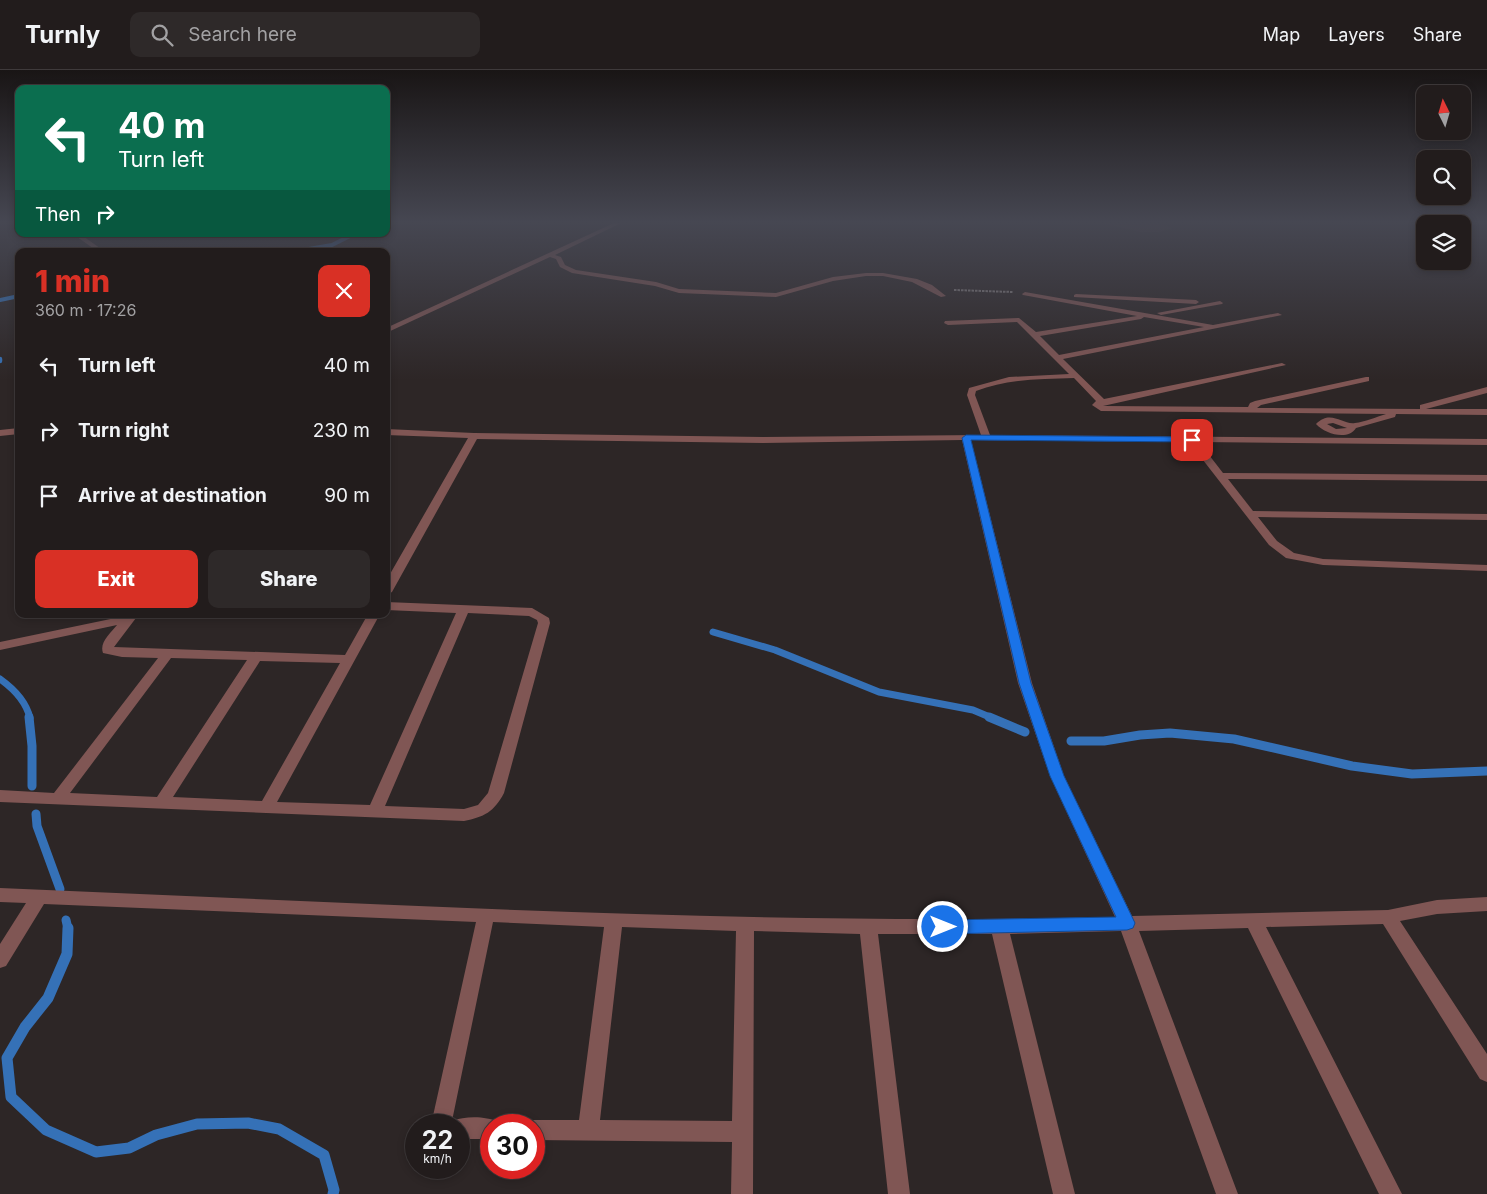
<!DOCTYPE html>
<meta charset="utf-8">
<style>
body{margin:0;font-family:Inter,sans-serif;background:#2e2929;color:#f1f3f6;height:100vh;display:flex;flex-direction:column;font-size:19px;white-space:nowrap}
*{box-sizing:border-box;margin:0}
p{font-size:16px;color:#a2a1a3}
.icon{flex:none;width:28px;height:28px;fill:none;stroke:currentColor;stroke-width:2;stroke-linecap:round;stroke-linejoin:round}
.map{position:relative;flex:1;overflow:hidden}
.drawer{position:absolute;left:15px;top:178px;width:375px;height:370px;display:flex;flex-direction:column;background:#221c1c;border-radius:10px;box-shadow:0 2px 8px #0003,0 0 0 1px #3f3a3b}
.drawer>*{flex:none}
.top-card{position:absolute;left:15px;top:15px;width:375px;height:152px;border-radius:10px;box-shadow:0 2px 8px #0003,0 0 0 1px #3f3a3b;background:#0b6e4f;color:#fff;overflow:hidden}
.needle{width:32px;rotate:355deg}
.buttons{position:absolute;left:1416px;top:15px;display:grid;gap:10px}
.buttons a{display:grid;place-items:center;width:55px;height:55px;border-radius:10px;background:#221c1c;box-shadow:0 2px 8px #0003,0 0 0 1px #3f3a3b;font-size:25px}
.speed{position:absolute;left:405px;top:1044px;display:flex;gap:10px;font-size:25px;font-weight:700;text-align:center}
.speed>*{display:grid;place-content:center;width:65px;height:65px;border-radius:50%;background:#221c1c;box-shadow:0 2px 8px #0003,0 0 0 1px #3f3a3b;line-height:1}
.speed small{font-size:12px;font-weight:400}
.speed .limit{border:8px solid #d22;background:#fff;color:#111}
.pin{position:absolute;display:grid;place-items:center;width:42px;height:42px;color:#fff;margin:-21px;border-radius:10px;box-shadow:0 2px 8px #0006}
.me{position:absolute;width:55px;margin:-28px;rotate:90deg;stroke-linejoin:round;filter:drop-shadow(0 0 4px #0008)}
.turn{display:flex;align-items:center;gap:18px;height:105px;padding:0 20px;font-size:22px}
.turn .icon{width:65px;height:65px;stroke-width:2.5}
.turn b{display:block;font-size:35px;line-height:42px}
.then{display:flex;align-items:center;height:48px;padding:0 20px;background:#0003;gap:10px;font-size:19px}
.round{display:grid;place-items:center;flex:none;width:52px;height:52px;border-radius:10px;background:#2e2929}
.summary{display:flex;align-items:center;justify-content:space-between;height:85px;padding:0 20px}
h1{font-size:30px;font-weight:800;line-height:38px;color:#d93025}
.button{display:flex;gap:10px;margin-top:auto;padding:10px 20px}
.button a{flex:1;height:58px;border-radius:10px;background:#d93025;color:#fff;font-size:20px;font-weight:800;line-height:58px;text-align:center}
.button a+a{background:#2e2929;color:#f1f3f6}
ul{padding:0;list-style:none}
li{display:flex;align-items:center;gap:15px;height:65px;padding:0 20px}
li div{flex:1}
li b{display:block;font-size:19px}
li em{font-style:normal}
header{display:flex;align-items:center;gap:30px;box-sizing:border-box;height:70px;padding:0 25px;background:#221c1c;border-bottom:1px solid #3f3a3b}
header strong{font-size:24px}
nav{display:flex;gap:28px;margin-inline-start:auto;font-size:18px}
.search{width:350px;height:45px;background:#2e2929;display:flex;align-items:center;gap:12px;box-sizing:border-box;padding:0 18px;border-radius:10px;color:#a2a1a3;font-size:19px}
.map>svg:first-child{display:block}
.built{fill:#3d302f}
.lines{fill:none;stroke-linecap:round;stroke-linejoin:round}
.stream-far4{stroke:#3571b7;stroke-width:4}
.stream-far3{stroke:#3571b7;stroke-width:4.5}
.stream-far2{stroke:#3571b7;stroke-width:7}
.stream-far1{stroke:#3571b7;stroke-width:9}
.stream{stroke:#3571b7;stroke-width:11}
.path{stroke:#847e7e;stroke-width:2;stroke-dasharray:2.5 1;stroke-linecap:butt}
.minor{fill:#805654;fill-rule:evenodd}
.route{fill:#1a73e8;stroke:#114b97}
</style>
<header>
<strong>Turnly</strong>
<div class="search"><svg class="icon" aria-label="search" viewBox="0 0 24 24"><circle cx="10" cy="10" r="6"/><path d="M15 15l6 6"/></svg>Search here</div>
<nav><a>Map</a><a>Layers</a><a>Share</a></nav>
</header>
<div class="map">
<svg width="1487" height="1124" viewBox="0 0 1487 1124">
<rect width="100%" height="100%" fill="#2d2626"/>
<polygon class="built" points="1102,153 1159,153 1172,158 1160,162 1140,162"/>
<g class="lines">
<g class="stream-far4">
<polyline points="297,181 332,175 352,165"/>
<polyline points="0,230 19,226"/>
</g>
<polyline class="stream-far3" points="0,289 0,291"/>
<g class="stream-far2">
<polyline points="713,562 775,580 879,622 973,640 992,648"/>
<path d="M0 609C14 619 26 631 30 648"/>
</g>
<g class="stream-far1">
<polyline points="29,647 32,676 32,716"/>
<polyline points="989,647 1025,662"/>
<polyline points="1071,671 1104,671 1140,665 1170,663 1234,669 1352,696 1412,704 1487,701"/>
<polyline points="36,744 37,756 60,819"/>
<polyline points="66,850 68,859"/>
</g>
<polyline class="stream" points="68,858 67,884 48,928 25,957 7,988 11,1027 46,1060 96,1082 129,1078 156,1065 197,1054 248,1053 279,1059 324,1085 334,1120 333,1124"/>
<polyline class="path" points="954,220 1013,222"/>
<g class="minor">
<polygon points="614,153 621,153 555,185 561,187 565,195 576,200 656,212 679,219 776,223 833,207 866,203 883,203 917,209 932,215 946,226 941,227 912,212 883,206 866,206 833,211 776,227 679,223 655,216 572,203 560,197 556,189 550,187 386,263 386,258"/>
<polygon points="73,164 80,164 104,181 97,181"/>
<path d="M1025 222 1213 255 1278 243 1282 245 1063 289 1104 329 1282 293 1286 295 1103 336 1248 337 1250 333 1255 331 1366 307H1369V311L1261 335 1257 338 1420 339V335L1487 317V323L1426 339H1487V345L1396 344 1395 347 1356 358C1348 371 1325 364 1316 354 1331 339 1342 355 1355 353 1365 352 1376 347 1386 344L1101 341 1092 335 1096 331 1074 308C1040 309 1007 309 976 321L975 325 990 365 1487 369V375L1199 372 1223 403 1487 405V411L1228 409 1253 441 1487 444V450L1258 447 1277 471 1294 483 1323 489 1487 495V501L1323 495 1286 488 1269 475 1189 372 971 370 1032 613 1064 706 1132 846 1388 840 1437 830 1487 827V841L1437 844 1400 851 1487 984V1012L1480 1009 1383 854 1266 857 1402 1124H1379L1248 858 1139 861 1238 1124H1216L1121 861 1010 864 1075 1124H1053L992 864H878L910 1124H888L860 864 754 861 753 1124H731L732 1072 534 1070V1055H526L527 1053 534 1050H579L604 857 493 852 452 1051C465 1046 486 1046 498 1052L500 1055H491V1069H459V1055H431L476 852 44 834 6 896 0 898V874L26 833 0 832V818C371 833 744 856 1115 847L1050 706 1018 613 962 370 763 373 477 369 392 522 386 525V511L468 368 386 365V359L474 363 763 367 981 365 967 325 969 318 1009 307 1069 304 1017 252 948 255 944 253 945 251 1019 248 1036 262 1137 246 1023 225 1022 224ZM1144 247 1204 257 1059 285 1040 266 1141 249ZM1333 353 1347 358 1336 359 1327 354ZM622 857 736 861 732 1051 600 1050Z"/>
<polygon points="1076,224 1196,230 1199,232 1196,234 1074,227 1074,225"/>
<polygon points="1220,231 1223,233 1222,234 1161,245 1157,243"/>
<polygon points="19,358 19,364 0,366 0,360"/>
<path d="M386 532 532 538 549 548 550 553 504 723C494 742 484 747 464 751L0 732V720L54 723 158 588 122 587 103 583C99 572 111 563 117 555L0 580V572L125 546 127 544H139L114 577 345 585 368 544H380L277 732 370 735 456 543 386 540ZM468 543 529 546 537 550 538 553 488 723 478 735 464 739 385 736ZM171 588 247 590 157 727 70 723ZM260 591 340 593 262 731 173 727Z"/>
</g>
</g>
<linearGradient id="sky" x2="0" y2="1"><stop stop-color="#191515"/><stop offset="0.49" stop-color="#464752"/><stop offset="1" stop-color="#464752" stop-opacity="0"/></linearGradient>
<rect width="1487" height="310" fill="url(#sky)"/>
<polygon class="route" points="966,365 1192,367 1196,370 1192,372 971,370 1031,613 1064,706 1135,853 1133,858 1127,860 943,864 937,862 935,857 937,852 943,850 1116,847 1050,706 1019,613 962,368"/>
</svg>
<div class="buttons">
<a><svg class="needle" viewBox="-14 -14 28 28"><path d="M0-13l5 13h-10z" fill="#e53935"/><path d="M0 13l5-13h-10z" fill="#a2a1a3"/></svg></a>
<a><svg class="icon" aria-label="search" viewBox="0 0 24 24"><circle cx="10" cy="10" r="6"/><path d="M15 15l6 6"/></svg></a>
<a><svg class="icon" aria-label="layers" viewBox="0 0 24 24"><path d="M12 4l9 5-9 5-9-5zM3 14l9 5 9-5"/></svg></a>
</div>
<div class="speed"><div>22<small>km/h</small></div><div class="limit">30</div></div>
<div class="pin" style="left:1192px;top:370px;background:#d93025"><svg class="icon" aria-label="arrive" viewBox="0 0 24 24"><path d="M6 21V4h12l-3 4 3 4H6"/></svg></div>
<svg class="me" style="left:943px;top:857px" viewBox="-20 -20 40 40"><circle r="17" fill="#1a73e8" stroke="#fff" stroke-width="3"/><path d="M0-11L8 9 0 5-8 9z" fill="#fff"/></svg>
<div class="top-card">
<div class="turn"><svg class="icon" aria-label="left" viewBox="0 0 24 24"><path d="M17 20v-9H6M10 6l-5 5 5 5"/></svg><div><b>40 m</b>Turn left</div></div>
<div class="then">Then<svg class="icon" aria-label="right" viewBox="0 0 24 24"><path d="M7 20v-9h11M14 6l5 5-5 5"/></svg></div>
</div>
<section class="drawer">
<div class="summary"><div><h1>1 min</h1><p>360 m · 17:26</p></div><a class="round" style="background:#d93025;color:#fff"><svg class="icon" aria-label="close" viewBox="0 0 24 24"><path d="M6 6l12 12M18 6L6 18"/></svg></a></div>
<ul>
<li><svg class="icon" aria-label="left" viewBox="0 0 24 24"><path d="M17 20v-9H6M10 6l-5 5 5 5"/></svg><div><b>Turn left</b></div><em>40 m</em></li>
<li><svg class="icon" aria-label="right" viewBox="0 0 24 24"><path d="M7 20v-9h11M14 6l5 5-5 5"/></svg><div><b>Turn right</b></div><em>230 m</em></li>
<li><svg class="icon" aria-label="arrive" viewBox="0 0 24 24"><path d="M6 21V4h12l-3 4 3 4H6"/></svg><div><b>Arrive at destination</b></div><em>90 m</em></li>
</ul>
<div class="button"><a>Exit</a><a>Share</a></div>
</section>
</div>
